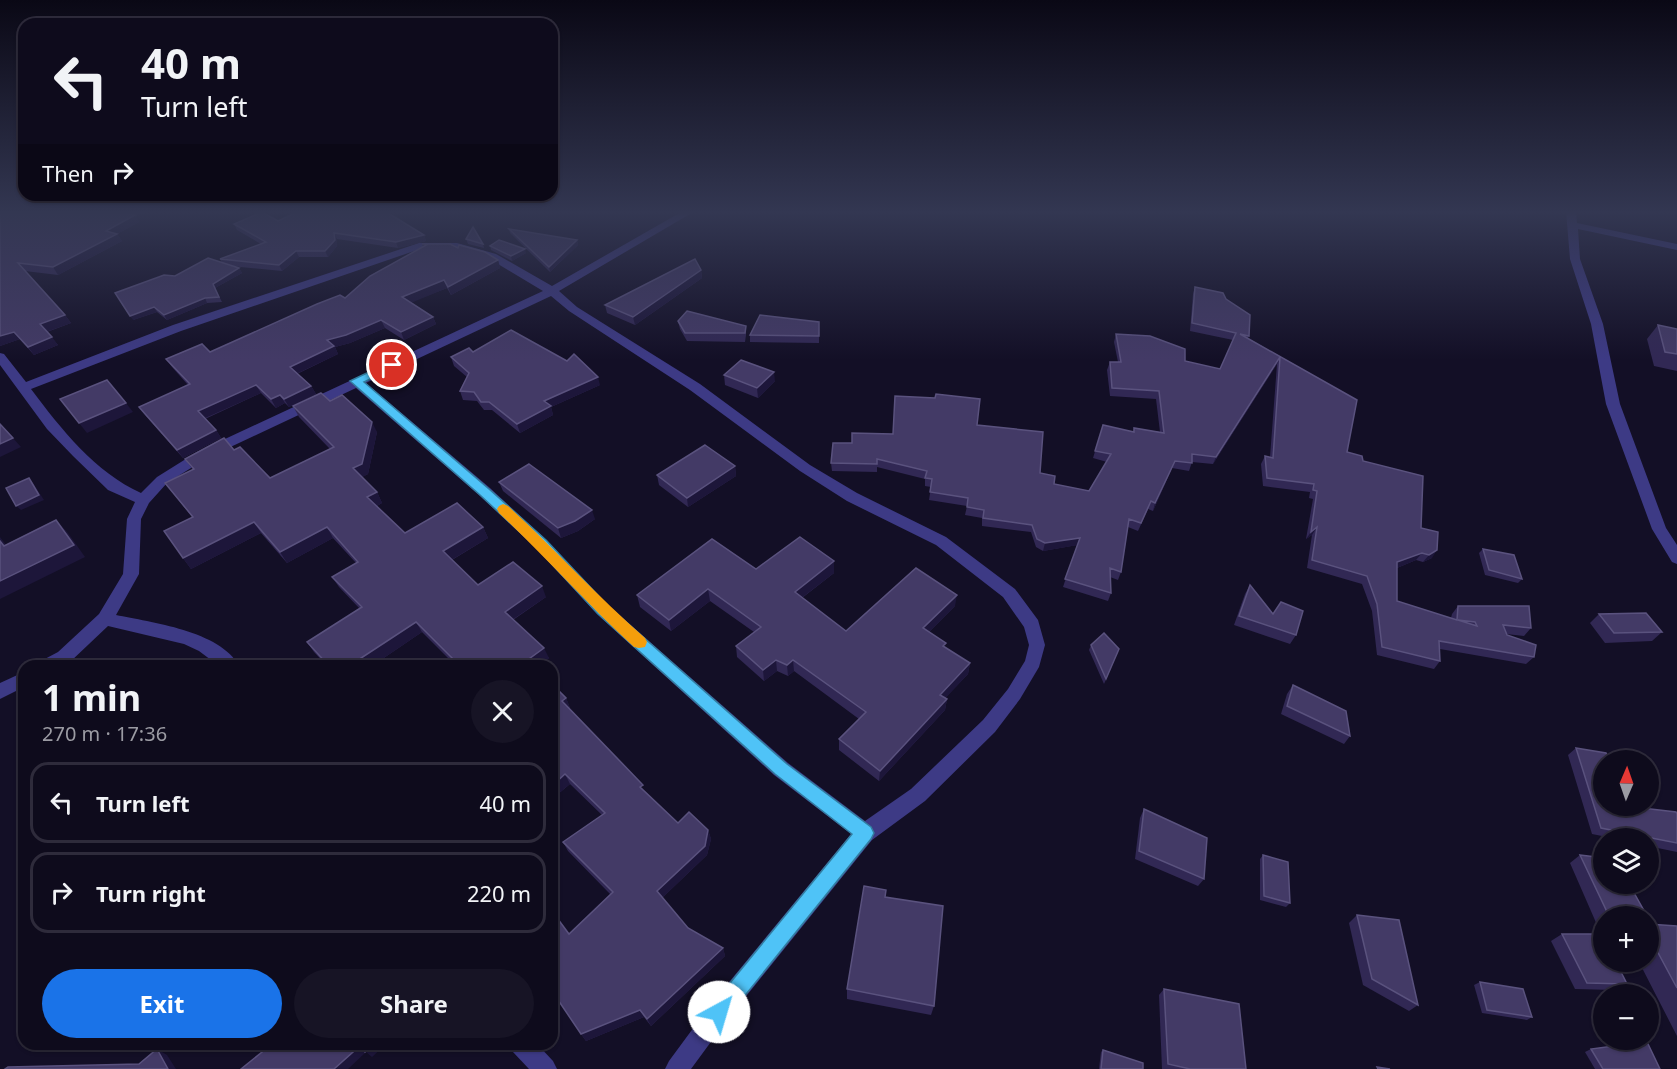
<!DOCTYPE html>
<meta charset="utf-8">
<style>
body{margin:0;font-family:"Noto Sans",sans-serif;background:#171425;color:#f1f3f6;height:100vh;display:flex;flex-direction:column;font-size:22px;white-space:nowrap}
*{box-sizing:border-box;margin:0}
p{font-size:20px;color:#9b9ba3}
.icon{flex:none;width:33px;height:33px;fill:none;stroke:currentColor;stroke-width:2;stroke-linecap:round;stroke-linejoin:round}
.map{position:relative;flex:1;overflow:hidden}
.side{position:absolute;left:18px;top:660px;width:540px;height:390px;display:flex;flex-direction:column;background:#0e0b1c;border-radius:18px;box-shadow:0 2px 4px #0004,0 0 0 2px #2e2b3b}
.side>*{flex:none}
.hud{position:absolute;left:18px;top:18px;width:540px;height:183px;border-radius:18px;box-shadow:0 2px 4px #0004,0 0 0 2px #2e2b3b;background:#0e0b1c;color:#f1f3f6;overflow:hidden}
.needle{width:39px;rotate:2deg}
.buttons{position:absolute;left:1593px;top:750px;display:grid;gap:12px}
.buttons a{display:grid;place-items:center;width:66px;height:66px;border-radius:50%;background:#0e0b1c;box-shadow:0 2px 4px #0004,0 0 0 2px #2e2b3b;font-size:30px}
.pin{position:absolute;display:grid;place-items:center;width:51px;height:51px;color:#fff;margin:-26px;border:3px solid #fff;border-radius:50%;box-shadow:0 2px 6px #0007}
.me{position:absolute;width:66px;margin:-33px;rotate:39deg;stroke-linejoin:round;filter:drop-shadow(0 0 4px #0008)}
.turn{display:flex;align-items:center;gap:21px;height:126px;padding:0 24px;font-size:27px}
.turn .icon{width:78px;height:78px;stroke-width:2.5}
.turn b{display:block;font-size:42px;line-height:51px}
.then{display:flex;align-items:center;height:57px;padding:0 24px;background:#0003;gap:12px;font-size:22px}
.round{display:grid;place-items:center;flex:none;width:63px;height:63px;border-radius:32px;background:#171425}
.headline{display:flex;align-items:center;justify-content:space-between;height:102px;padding:0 24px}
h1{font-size:36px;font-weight:700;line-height:45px}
.action{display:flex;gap:12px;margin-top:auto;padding:12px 24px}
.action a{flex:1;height:69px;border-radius:36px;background:#1a73e8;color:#fff;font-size:24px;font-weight:700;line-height:69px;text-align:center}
.action a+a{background:#171425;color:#f1f3f6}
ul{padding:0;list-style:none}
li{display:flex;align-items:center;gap:18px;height:81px;margin:0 12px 9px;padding:0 12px;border:3px solid #2e2b3b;border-radius:18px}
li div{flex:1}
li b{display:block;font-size:22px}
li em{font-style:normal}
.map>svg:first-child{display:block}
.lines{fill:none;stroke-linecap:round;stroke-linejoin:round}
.minor{fill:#3d3a85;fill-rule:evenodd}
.wall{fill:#312854}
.shaded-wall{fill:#1d163a}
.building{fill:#433a66;stroke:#5a527e;stroke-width:1.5;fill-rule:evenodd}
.route{fill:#4fc3f7;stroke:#337fa1;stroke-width:1.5}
.slow{fill:#f59e0b}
</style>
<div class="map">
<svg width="1677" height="1069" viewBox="0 0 1677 1069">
<rect width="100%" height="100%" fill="#130f26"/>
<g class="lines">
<g class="minor">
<path d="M683 211H695L559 291 577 307 700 384 810 465 857 493 946 537 1015 589 1038 620 1045 645 1039 667 1020 699 995 732 925 801 872 840 727 1020 691 1069H665L669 1061 711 1004 851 834 774 775 597 614 536 548 480 496 356 388 207 458 167 483 149 503 141 519 139 574 116 615C150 622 221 631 239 666H219L199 651 184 644 108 626 70 662 62 666H38L41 661 58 652 99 614 123 574 127 519 135 502 108 490 73 456 47 429 0 365V353L4 354 26 382 173 325 419 243H457L496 254 552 286ZM420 249H456L488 258 543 291 197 452 157 477 141 493C95 472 61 429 31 389L181 331ZM551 296 569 311 690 390 800 471 847 501 936 545 1003 597 1024 627 1029 645 1025 661 1008 689 983 720 911 789 865 821 788 763 609 606 546 540 490 488 366 383Z"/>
<polygon points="1566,211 1576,211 1577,223 1677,244 1677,250 1578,229 1580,259 1603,324 1620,404 1666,528 1677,545 1677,564 1672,562 1652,529 1606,404 1591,324 1570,259"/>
<polygon points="24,672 24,687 0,699 0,683"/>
<polygon points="510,1044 537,1044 553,1061 557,1069 529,1069 513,1052"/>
</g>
</g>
<g class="wall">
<polygon points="0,211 145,212 136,217 139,222 117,234 122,241 58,275 25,271 65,315 71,323 47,332 58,345 34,355 20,339 0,346"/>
<polygon points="278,221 424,235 426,241 398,248 337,239 337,246 328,257 299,257 282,271 230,266 239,268 242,273 215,288 222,302 207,303 167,320 157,312 133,320 175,276 222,263 220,259 261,244 237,230 234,224"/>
<polygon points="509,229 577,240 578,245 550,272 510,233"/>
<polygon points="466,239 483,244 484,248 468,244"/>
<polygon points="422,244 458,248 498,260 500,268 451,295 447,288 411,302 433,317 436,324 404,340 385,328 350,343 335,347 338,354 297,374 311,386 316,394 289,407 285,403 276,408 261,393 205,419 216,430 221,438 183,458 145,415 139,407 188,385 172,367 166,359 210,352 345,298 423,247"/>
<polygon points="490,246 526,253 512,261 491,250"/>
<polygon points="701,270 702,278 635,325 607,313 605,305"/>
<polygon points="1195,287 1226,299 1249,336 1248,338 1357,400 1347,452 1363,461 1421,528 1432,558 1423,562 1416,560 1397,568 1397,601 1451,618 1452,614 1458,606 1531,628 1524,636 1506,634 1507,635 1534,657 1526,664 1440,649 1440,661 1434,669 1377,655 1372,611 1362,584 1307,568 1312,535 1306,539 1313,499 1309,498 1310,492 1263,486 1261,464 1265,456 1270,457 1277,364 1213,464 1192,462 1189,471 1172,468 1153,511 1148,509 1138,531 1128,527 1121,572 1118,580 1110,577 1111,593 1108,601 1063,587 1077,545 1043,551 1036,547 1031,532 982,526 982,518 965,515 967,506 929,500 931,487 925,486 925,479 877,467 877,472 832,471 831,463 852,443 893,434 977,425 1054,484 1089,491 1107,462 1093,458 1103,425 1133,432 1134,428 1160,432 1156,399 1110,396 1107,370 1110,362 1118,362 1114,342 1116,334 1185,361 1220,369 1233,340 1190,331 1193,294"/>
<polygon points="678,321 746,326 746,335 745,342 687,341 680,329"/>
<polygon points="819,322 819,343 750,342 750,335"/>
<polygon points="1658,325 1677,329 1677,371 1654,366 1647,339"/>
<polygon points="473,352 600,385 551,407 553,415 520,433 492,410 484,410 477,401 463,400 460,391 467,377 454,366 451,357"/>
<polygon points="724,375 775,381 758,398 725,385"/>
<polygon points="330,401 377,432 368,474 362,477 377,492 382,503 377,506 405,533 483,527 488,538 452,560 478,585 546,597 513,620 549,658 538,666 446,666 452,662 422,632 372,666 327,666 314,652 307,642 360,609 339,587 332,577 356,563 333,538 287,563 261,533 191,569 183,558 192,517 165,483 193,470 185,459 234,450 270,478 330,449 299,417 293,406"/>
<polygon points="735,466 736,476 688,507 659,485 657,475"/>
<polygon points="499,482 595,519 578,531 561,538 503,491"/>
<polygon points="1483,549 1522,579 1518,583 1485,575 1479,553"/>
<polygon points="834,561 834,573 802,598 846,631 955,606 929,632 945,647 970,663 968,674 945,698 947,699 945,710 879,781 839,750 839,739 859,719 794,671 788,676 777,671 764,681 737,657 736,646 754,632 710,601 671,631 640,607 637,595 756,569"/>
<polygon points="1250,585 1273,614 1296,635 1290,644 1234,625 1245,594"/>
<polygon points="1599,614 1662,632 1652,641 1605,643 1590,623"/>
<polygon points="1091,645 1119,649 1104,684 1089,650"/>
<polygon points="552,684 566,698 570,708 569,709 645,792 678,823 708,830 711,839 707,855 662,898 688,928 723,948 725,956 651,1026 644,1017 586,1041 581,1034 569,934 611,895 568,851 563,842 602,815 570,784 552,799"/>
<polygon points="1293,685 1350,736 1344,744 1281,714 1287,694"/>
<polygon points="1576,748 1604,806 1677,814 1677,852 1648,846 1648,838 1612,838 1592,834 1568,755"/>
<polygon points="1144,809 1204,879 1198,886 1135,859 1140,818"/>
<polygon points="1263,855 1290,903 1286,907 1260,900 1260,859"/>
<polygon points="1580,855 1647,916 1604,916 1604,962 1627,984 1614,990 1575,989 1551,941 1562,934 1601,934 1570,863"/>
<polygon points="885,897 934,1006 931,1015 847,999 847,989"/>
<polygon points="1357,915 1418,1005 1409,1011 1363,985 1349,923"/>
<polygon points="1648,924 1677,926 1677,1036 1639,962 1648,962"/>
<polygon points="1480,982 1532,1017 1527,1020 1482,1013 1474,985"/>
<polygon points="1164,989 1246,1069 1162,1069 1159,995"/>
<polygon points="1591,1049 1660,1069 1595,1069 1585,1052"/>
<polygon points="1103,1050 1143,1069 1099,1069 1101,1052"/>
</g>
<g class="shaded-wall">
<polygon points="131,211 144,211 145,212 136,217 139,222 117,234 122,241 58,275 53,267 106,231 126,213"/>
<polygon points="334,233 337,239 337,246 328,257 325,251"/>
<polygon points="424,235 426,241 398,248 396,242"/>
<polygon points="577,240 578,245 550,272 549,267"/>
<polygon points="525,249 526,253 512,261 511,256"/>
<polygon points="296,251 299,257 282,271 279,265"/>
<polygon points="498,260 500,268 451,295 448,287"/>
<polygon points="239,268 242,273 215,288 222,302 213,284"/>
<polygon points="701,270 702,278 635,325 633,317"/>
<polygon points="444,280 447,288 406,305 402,297"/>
<polygon points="205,298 207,303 167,320 164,315"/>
<polygon points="154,307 157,312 133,320 130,316"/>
<polygon points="65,315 71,323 46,332 40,324"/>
<polygon points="433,317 436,324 404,340 401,332"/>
<polygon points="381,320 385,328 350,343 335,347 338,354 294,375 290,367 327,340"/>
<polygon points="14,332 20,339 0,346 0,336"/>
<polygon points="52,337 58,345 34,355 28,347"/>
<polygon points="1280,357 1277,364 1213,464 1216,457"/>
<polygon points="774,372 775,381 758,398 757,388"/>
<polygon points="598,377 600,385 551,407 553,415 520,433 517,424 544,401"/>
<polygon points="256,385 261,393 203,419 198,411"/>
<polygon points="311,386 316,394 289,407 284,399"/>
<polygon points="280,395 285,403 276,408 271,399"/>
<polygon points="126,403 133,412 87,433 79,423"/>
<polygon points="372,422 377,432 368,474 359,479 353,468"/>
<polygon points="216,430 221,438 183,458 177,450"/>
<polygon points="13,438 21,447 0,457 0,444"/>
<polygon points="1175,461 1172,468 1153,511 1155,503"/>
<polygon points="735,466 736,476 688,507 687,498"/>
<polygon points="29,478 33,483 44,500 21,510 16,506"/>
<polygon points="377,492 382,503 373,508 367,497"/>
<polygon points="592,510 595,519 578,531 561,538 558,528"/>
<polygon points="56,520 68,533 85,557 0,599 0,581"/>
<polygon points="254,522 261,533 191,569 183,558"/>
<polygon points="327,527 333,538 287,563 280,552"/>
<polygon points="483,527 488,538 448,562 443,551"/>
<polygon points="1317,527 1312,535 1306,539 1311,532"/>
<polygon points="0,537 16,558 4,546 0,541"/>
<polygon points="1080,538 1078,545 1043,551 1045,543"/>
<polygon points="1437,550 1432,558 1423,562 1429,555"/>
<polygon points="1422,553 1416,560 1392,570 1397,562"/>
<polygon points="834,561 834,573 795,603 795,592"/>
<polygon points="542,586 546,597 509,622 505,612"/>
<polygon points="708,589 710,601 671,631 669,620"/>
<polygon points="957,595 955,606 922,639 923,628"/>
<polygon points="416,622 422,632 372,666 358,666 355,662"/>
<polygon points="544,648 549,658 538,666 531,666 529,659"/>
<polygon points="776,660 777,671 764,681 763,670"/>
<polygon points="793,660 794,671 788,676 787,665"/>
<polygon points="970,663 968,674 938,706 940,695"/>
<polygon points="566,698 570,708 566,711 562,701"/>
<polygon points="947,699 945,710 879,781 880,771"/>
<polygon points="565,774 570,784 552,799 552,786"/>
<polygon points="708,830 711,839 707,855 660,900 657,891"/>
<polygon points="723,948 725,956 651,1026 647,1019"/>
<polygon points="640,1010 644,1017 586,1041 581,1034"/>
<polygon points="373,1044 386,1044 372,1057 366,1052 348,1069 334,1069 361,1045"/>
<polygon points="157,1049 167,1055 176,1069 168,1069"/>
</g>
<g class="building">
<polygon points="0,211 131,211 126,213 135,215 106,231 117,234 53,267 18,263 65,315 40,324 52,337 28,347 14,332 0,336"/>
<polygon points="299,211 385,211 424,235 396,242 334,233 335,240 325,251 296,251 279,265 220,259 266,242 234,224 262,212 278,221"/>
<polygon points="473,227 483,244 466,239"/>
<polygon points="509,229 577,240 549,267"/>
<polygon points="499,240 525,249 511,256 490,246"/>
<polygon points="422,244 450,244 458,248 459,245 485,252 498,260 448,287 444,280 402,297 433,317 401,332 381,320 346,335 327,340 334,346 290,367 311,386 284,399 280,395 271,399 256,385 198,411 216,430 177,450 139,407 190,384 166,359 202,344 210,352 317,304 340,295 345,298 370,276 428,244"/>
<polygon points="208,258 239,268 213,284 219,297 205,298 164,315 154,307 130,316 115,293 164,275 175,276"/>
<polygon points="695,259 701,270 633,317 605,305"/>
<path d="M1195 287 1223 293 1226 299 1250 315 1249 336 1240 334 1357 400 1347 452 1362 456 1363 461 1423 476 1421 528 1438 532 1437 550 1429 555 1422 553 1397 562V601L1457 620 1458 606H1529L1531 628 1503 625 1507 635 1536 645 1534 657 1439 641 1440 661 1382 647 1377 604 1367 576 1312 560 1317 527 1311 532 1317 491 1313 490 1314 484 1267 478 1265 456 1273 458 1280 357 1216 457 1192 454V463L1175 461 1155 503 1151 501 1141 523 1129 519 1121 572 1110 568 1111 593 1065 579 1080 538 1045 543 1037 539 1032 525 983 518 984 510 967 507 968 498 930 492 932 479 925 478 927 471 877 459V464L831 463 833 443H852V433L893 434 895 396 935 398 936 394 980 399 977 425 1043 432 1040 473 1055 476 1054 484 1089 491 1111 454 1095 451 1103 425 1134 432V428L1164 433 1159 391 1112 388 1110 362H1121L1116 334 1150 336 1185 349V361L1220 369 1236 333 1192 323ZM1458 620 1475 622 1477 626Z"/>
<polygon points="687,311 746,326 745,333 685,333 678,321"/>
<polygon points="760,315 819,322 819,336 750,335"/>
<polygon points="1658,325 1677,329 1677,354 1665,352"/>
<polygon points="511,330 567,361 574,354 598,377 544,401 551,406 517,424 489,402 481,402 474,392 460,391 469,373 451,357 469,348 473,352"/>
<polygon points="741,360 774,372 757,388 724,375"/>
<polygon points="107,380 126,403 79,423 60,399"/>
<polygon points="321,393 330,401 342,395 372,422 362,464 353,468 377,492 367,497 405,533 457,503 483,527 443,551 478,585 513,562 542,586 505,612 544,648 529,659 535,666 446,666 454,660 416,622 355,662 358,666 329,666 307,642 362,607 332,577 358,562 327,527 280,552 254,522 183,558 164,531 193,517 165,483 194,469 185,459 224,438 234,450 240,447 270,478 334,447 293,406"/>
<polygon points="0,424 13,438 0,444"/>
<polygon points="705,445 735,466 687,498 657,475"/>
<polygon points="529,464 592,510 575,521 558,528 499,482"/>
<polygon points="29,478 39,495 16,506 6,488"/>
<polygon points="56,520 74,545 0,581 0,541 4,546"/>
<polygon points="800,537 834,561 795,592 846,631 916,568 957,595 923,628 946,643 943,646 970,663 940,695 947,699 880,771 839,739 866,712 793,660 787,665 776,660 763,670 736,646 761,627 708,589 669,620 637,595 712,539 756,569"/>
<polygon points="1483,549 1514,555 1522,579 1489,570"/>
<polygon points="1250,585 1273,614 1281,602 1303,611 1296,635 1239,616"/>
<polygon points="1646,613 1662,632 1614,633 1599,614"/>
<polygon points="1104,633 1119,649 1106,679 1091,645"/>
<polygon points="552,684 566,698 562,701 643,785 640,787 678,823 689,812 708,830 705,846 657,891 688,928 723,948 647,1019 640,1010 581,1034 552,991 552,911 569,934 613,892 563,842 605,813 565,774 552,786"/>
<polygon points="1293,685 1346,711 1350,736 1287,706"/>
<polygon points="1576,748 1606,753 1609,760 1604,760 1604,806 1625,806 1676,812 1677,814 1677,843 1601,828"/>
<polygon points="1144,809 1207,838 1204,879 1139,851"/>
<polygon points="1263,855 1288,862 1290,903 1264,896"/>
<polygon points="1580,855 1604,858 1604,884 1629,884 1647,916 1609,916"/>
<polygon points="864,886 886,890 885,897 943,906 934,1006 847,989"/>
<polygon points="1357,915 1399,920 1418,1005 1372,979"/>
<polygon points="1648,924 1677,926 1677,988 1648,934"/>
<polygon points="1562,934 1603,934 1604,962 1616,962 1627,984 1587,983"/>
<polygon points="1480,982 1523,989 1532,1017 1487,1010"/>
<polygon points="1164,989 1239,1004 1246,1069 1190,1069 1168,1064"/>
<polygon points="1636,1043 1648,1044 1660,1069 1603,1069 1591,1049"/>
<polygon points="272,1044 373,1044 365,1052 361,1045 334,1069 241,1069"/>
<polygon points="157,1049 168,1069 5,1069 8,1067 139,1064"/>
<polygon points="1103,1050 1143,1063 1143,1069 1101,1069"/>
<polygon points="1377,1067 1390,1069 1378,1069"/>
</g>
<linearGradient id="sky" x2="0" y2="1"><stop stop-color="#0a0815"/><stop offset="0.59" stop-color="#333752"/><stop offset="1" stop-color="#333752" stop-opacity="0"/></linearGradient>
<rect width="1677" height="360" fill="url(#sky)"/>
<polygon class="route" points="392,361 398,365 396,367 364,382 489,489 546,540 608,606 787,764 871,827 874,833 871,839 726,1019 719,1022 712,1019 709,1012 712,1005 852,834 775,774 598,614 536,547 480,495 350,381"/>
<path class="slow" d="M503 504 508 506C555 549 597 596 645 638L647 642 645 647 639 648 634 647C587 604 545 556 499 513L497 509 499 506Z"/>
</svg>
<div class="buttons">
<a><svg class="needle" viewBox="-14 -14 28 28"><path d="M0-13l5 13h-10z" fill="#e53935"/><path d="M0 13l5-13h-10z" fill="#9b9ba3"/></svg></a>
<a><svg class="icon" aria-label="layers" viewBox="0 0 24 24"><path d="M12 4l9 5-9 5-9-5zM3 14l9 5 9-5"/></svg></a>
<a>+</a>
<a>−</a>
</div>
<div class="pin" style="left:392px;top:365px;background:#d93025"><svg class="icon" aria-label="arrive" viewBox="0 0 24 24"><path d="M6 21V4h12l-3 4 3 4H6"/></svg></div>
<svg class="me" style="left:719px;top:1012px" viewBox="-20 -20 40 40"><circle r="19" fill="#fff"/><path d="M0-13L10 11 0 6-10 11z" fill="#4fc3f7"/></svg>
<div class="hud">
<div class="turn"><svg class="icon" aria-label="left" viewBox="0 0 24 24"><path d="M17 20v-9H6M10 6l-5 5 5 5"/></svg><div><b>40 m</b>Turn left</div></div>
<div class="then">Then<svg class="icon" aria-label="right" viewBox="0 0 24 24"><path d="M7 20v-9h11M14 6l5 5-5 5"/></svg></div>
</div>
<section class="side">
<div class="headline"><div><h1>1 min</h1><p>270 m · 17:36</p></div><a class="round"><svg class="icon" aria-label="close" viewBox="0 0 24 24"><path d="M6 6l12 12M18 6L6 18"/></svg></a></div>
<ul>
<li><svg class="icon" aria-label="left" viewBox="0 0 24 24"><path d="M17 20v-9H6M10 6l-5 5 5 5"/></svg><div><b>Turn left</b></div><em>40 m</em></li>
<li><svg class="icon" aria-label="right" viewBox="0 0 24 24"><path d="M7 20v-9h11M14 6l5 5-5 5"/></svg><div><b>Turn right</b></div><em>220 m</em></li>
</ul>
<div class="action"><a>Exit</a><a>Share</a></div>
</section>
</div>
